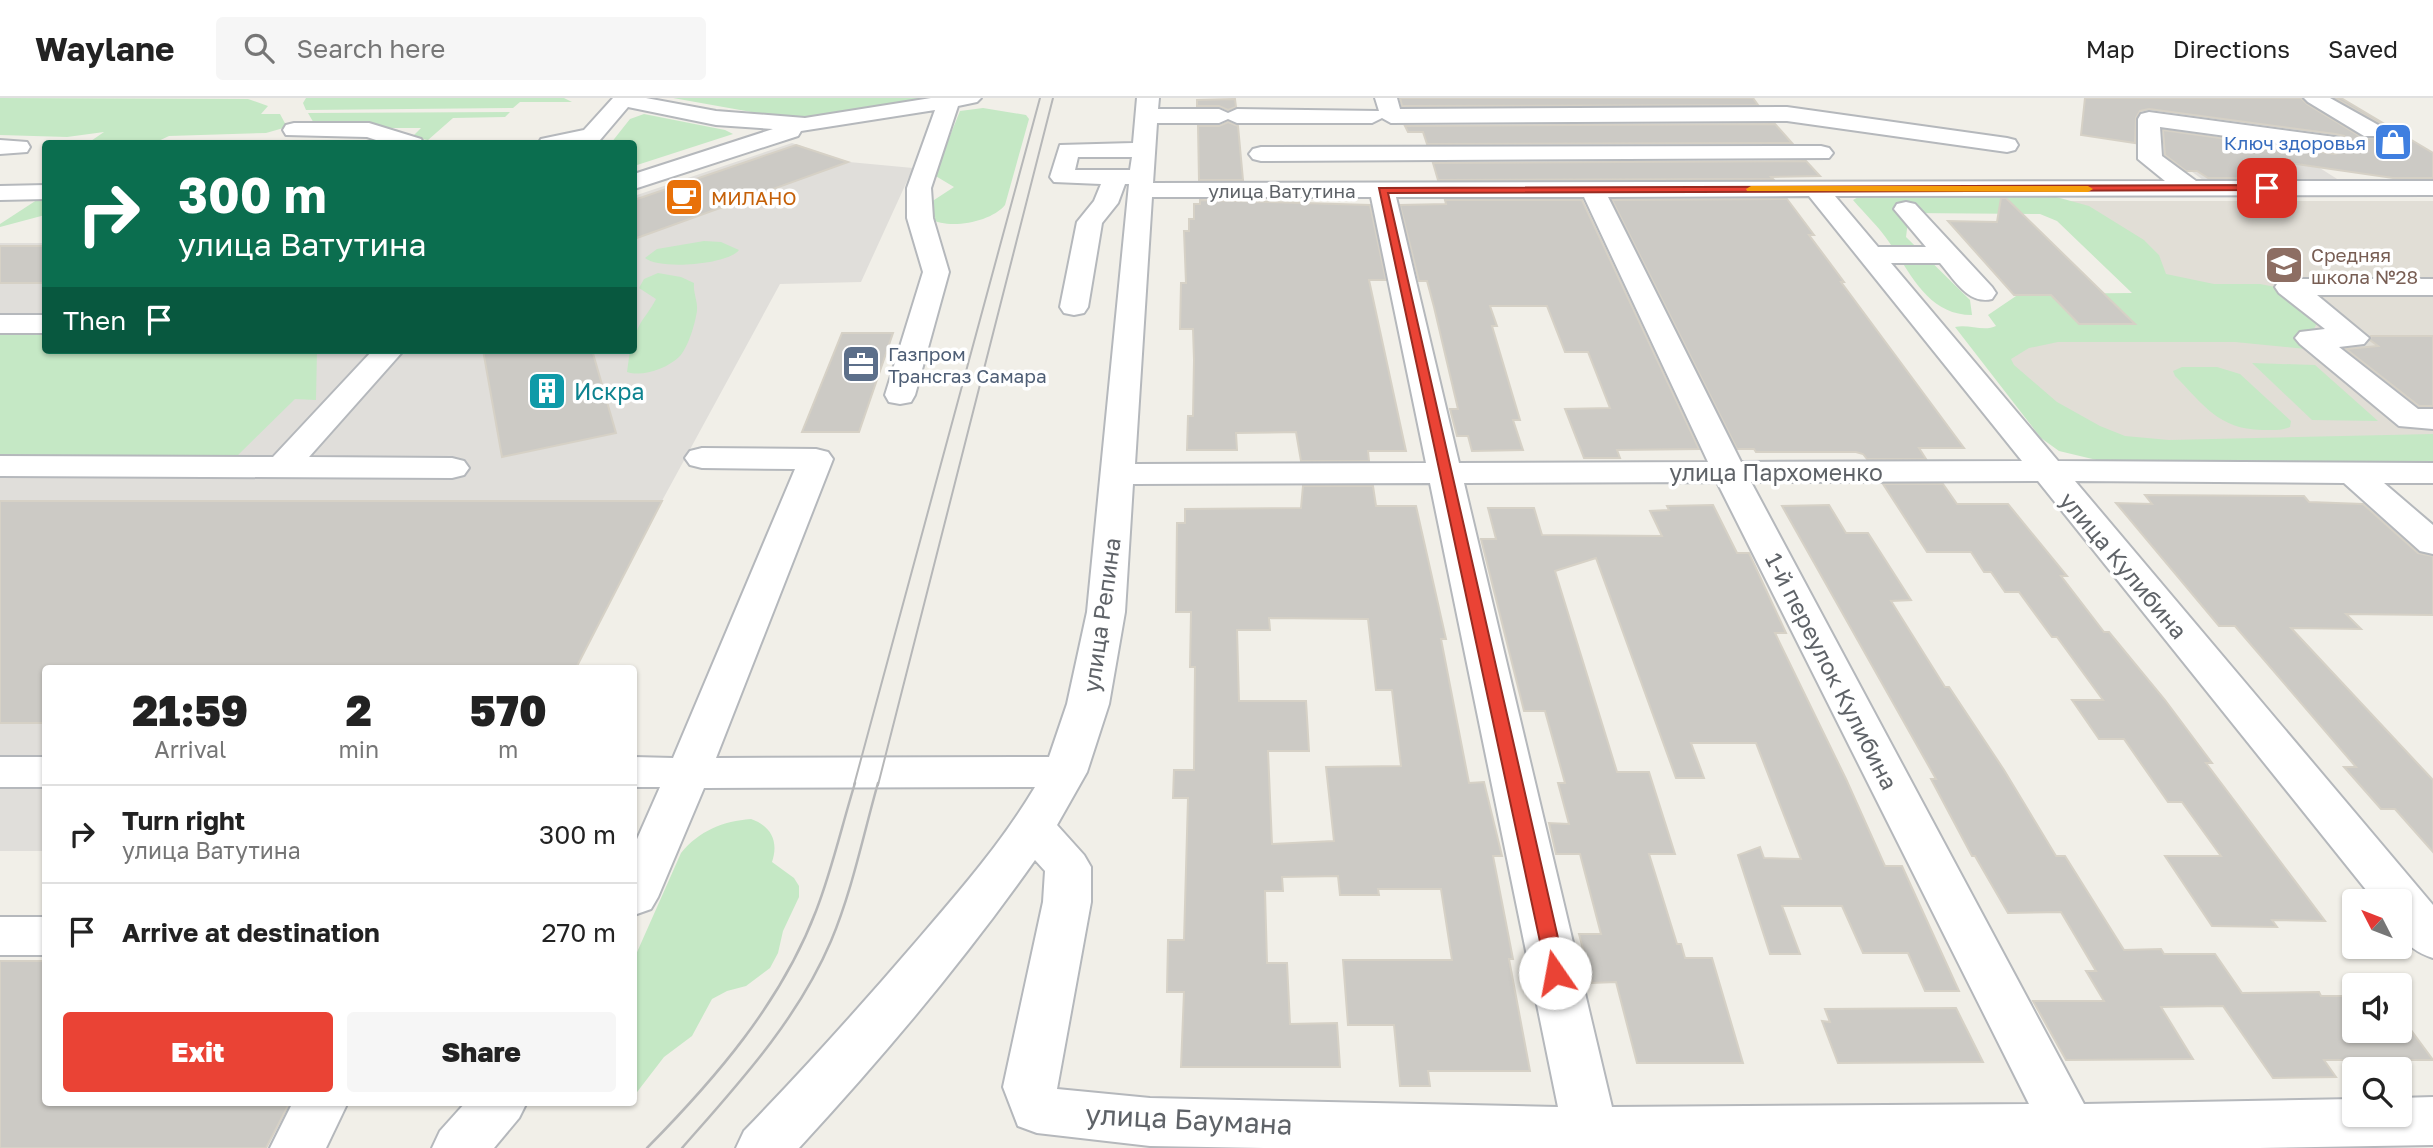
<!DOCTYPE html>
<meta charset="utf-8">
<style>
body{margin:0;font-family:"Golos Text",sans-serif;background:#f6f6f6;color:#222;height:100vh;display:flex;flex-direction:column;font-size:26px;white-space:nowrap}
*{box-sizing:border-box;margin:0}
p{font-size:23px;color:#767676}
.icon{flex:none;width:38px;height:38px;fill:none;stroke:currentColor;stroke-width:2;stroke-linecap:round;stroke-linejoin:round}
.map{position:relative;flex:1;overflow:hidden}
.drawer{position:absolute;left:42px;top:567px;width:595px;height:441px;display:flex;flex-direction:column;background:#fff;border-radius:7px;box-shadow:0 2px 5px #0004}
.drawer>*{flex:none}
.top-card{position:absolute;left:42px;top:42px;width:595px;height:214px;border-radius:7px;box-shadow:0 2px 5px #0004;background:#0b6e4f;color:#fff;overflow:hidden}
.needle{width:46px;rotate:312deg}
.fabs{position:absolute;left:2342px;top:791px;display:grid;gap:14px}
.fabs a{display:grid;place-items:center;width:70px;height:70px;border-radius:7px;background:#fff;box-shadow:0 2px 5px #0004;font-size:35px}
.pin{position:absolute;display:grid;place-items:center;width:60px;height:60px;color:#fff;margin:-30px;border-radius:14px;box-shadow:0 4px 10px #0006}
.me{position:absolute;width:77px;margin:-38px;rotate:348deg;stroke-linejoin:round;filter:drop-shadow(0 0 5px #0008)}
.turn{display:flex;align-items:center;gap:24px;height:147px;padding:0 21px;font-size:32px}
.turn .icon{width:91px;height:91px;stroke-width:2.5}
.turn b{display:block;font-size:49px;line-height:60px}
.then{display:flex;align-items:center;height:66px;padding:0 21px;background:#0003;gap:14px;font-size:26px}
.eta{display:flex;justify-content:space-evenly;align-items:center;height:119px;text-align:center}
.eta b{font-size:42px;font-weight:800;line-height:49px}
.cta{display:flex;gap:14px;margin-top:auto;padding:14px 21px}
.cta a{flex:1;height:80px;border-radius:7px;background:#ea4335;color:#fff;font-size:28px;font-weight:800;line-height:80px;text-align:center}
.cta a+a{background:#f6f6f6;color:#222}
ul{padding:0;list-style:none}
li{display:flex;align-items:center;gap:21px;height:98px;padding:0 21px;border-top:2px solid #e0e0e0}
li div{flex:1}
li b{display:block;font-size:26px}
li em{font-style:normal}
header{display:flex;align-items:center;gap:42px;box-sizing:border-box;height:98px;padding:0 35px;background:#fff;border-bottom:2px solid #e0e0e0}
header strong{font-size:33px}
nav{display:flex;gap:38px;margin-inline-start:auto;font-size:24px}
.search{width:490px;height:63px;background:#f6f6f6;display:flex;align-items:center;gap:18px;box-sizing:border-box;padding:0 24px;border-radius:7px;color:#767676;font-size:26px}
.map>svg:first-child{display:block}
.industrial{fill:#e0deda}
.education{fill:#e1ded6}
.green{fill:#c5e8c5}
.building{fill:#cccac5;stroke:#d6d1c6;stroke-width:2;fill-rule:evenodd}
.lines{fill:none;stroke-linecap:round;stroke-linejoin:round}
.minor-casing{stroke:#b5b8bc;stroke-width:4}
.minor{fill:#fff;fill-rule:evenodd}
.tram-far1{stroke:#b6b7b8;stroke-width:2}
.tram{stroke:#b6b7b8;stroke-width:2.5}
.route{fill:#ea4335;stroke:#982c22;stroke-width:2}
.slow{fill:#f59e0b}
.labels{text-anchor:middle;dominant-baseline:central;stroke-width:7;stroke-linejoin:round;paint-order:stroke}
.far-shop-label{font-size:19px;fill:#366cbe;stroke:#fff;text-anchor:end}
.far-street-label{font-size:19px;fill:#5f6368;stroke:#fff}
.far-food-label{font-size:19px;fill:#c56008;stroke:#fff;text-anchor:start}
.far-education-label{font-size:19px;fill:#785e54;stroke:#fff;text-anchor:start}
.far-service-label{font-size:19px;fill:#4e5e75;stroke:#fff;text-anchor:start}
.culture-label{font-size:23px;fill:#0d838f;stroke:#fff;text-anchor:start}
.street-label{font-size:23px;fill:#5f6368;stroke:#fff}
.near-street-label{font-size:28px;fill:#5f6368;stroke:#fff}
</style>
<header>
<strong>Waylane</strong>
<div class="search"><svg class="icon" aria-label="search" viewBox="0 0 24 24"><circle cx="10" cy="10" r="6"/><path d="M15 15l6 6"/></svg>Search here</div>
<nav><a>Map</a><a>Directions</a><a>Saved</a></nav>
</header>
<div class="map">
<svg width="2433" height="1050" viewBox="0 0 2433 1050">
<rect width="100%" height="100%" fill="#f1efe8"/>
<g class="industrial">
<polygon points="792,45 849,64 913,70 861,184 780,186 571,570 46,570 45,753 0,753 0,145 45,145 46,252 634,252 634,98"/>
<polygon points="2282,46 2345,86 2210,87 2173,60 2174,47"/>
</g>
<polygon class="education" points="2059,103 2433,103 2433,350 2061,348 1966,232 2209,231"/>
<g class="green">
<polygon points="0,0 248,1 268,8 261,16 280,16 287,29 266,35 169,38 152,46 88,45 104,34 67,39 0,37"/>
<polygon points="306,0 564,0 572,4 520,4 513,10 306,12 303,5"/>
<polygon points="673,0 956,0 827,19 768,17"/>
<path d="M983 10 1026 17 1029 21 1005 107C991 124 950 132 930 121L931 104 954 89 934 77 960 13Z"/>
<polygon points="510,14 505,19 453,20 428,42 412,39 421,30 323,30 315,27 308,15"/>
<polygon points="644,16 725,32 733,36 634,68 634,46 611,45 630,21"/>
<path d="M1862 97H2049L2089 108 2144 142 2159 157 2166 176 2214 186H2260L2286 191 2334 222 2316 227 2314 231 2321 241 2316 250 2306 251 2235 244H2058L2029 250 2011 261 2014 267 2057 304 2100 328 2125 338 2169 342 2433 336V369L2361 364 2236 369 2105 364 2059 353 2041 340 1955 229C1969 226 1984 234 1996 228L1988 217 2019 196 2132 195 2057 123 2040 116 1909 115 1906 139 1970 202 1972 217C1928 217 1911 176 1889 144 1879 129 1865 116 1853 102Z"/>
<polygon points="43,98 45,98 45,117 0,129 0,126"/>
<path d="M704 143 721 144 739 152C727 167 659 172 645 160L657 151Z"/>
<path d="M658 175 681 179 694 185C693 195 698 203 697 213 695 226 688 250 679 259 666 271 643 279 627 274L630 252H634C634 226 645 222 656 201L639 190 644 181Z"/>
<polygon points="0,231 45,231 46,252 317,252 316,302 295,301 235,360 0,361"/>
<polygon points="2252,265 2315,267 2378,323 2312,322"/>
<path d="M2182 269H2217L2240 276 2291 323 2290 329C2281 333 2272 332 2262 332 2218 331 2204 307 2175 278L2173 273Z"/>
<path d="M751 721C771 728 779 743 772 764L794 780 799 788V799L783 833 778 855 770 870 746 888 727 893 712 901 692 938 664 959 634 998V861L681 755C699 733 723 723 751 721Z"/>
</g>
<g class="building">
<polygon points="1400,0 1753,0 1758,7 1402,8"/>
<polygon points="2085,0 2301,0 2307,6 2363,40 2382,39 2385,34 2382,27 2335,0 2341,0 2433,55 2433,80 2393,80 2268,62 2294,80 2208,80 2197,73 2186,73 2165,57 2163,32 2335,56 2345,52 2348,45 2344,38 2335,36 2149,11 2140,13 2136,20 2135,45 2081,37"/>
<polygon points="1235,1 1236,9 1228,12 1219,8 1197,8 1197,2"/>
<polygon points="1228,24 1238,28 1243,82 1199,82 1198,28 1219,28"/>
<polygon points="1775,26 1792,45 1427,46 1423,34 1408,34 1405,28"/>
<polygon points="796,47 848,64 634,141 634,102"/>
<polygon points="1806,63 1820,78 1771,79 1773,81 1438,82 1433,65"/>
<polygon points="2001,100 2006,100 2135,226 2079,226 2051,197 2014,197 1948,123 1997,124"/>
<polygon points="1787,101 1814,137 1809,137 1844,184 1841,184 1964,350 1919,350 1926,361 1867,361 1863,356 1856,354 1756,354 1754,351 1737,351 1612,102"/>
<polygon points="1200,102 1370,107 1386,182 1369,182 1406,353 1368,353 1369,363 1301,363 1296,334 1236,335 1237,352 1187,352 1188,318 1193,318 1194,262 1193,231 1180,231 1181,185 1186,185 1184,133 1189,133 1189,121 1194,121 1194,106 1200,106"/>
<polygon points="1445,102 1582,102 1699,351 1617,352 1620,360 1584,360 1565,311 1610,310 1588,254 1565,254 1547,208 1490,208 1497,228 1492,228 1520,322 1513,322 1523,352 1472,353 1468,338 1457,338 1450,311 1458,311 1434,209 1427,183 1419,183 1400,107 1446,106"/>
<rect x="0" y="148" width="46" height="37"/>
<polygon points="842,235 893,235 859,334 802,334"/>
<polygon points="2371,238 2433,238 2433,308 2419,308 2346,251 2378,248 2370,242"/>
<polygon points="483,252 592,252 616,335 502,359"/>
<polygon points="1883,386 1943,386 1957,406 2008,406 2067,478 2061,478 2104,534 2109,534 2165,602 2212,665 2206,665 2325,823 2272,822 2277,829 2212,828 2165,758 2221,758 2182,704 2168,704 2124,641 2099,641 2072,602 2103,602 2057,539 2052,539 2019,494 2005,494 1991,474 1984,474 1971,454 1927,454"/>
<path d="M1303 388H1373L1376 408H1416L1446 541H1441L1469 685 1484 684 1502 758H1493L1513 861H1509L1530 973H1428L1430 988H1400L1394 927H1348L1343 862H1452L1441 791H1378L1379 797H1340L1338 778 1282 779 1283 793H1265L1267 865H1287L1290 926 1337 925 1340 969H1181L1184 894H1167L1168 842H1184L1188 700H1173L1174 672H1194L1195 569H1190L1191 514H1176L1177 425H1185V411L1301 410ZM1269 520 1368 521 1376 592H1392L1401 668 1326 669 1334 743 1272 746 1268 653H1309L1306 603H1239L1237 532H1270Z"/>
<polygon points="2145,397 2304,398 2309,404 2363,406 2418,455 2433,458 2433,517 2346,516 2361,531 2291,530 2433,682 2433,754 2395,711 2381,711 2344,669 2356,669 2235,528 2219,528 2116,405 2152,406"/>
<polygon points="0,403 662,403 576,570 46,570 46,625 0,625"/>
<polygon points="1713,407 1737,455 1749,455 1786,535 1775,535 1846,681 1885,768 1902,768 1959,893 1925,893 1908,855 1863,855 1842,808 1782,808 1800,856 1770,856 1738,757 1760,749 1764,760 1801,761 1756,645 1691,645 1704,680 1676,680 1596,460 1555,473 1617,674 1649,674 1675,756 1649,756 1677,846 1681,846 1685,860 1712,860 1743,965 1637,965 1616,884 1592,885 1579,836 1601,836 1580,756 1556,756 1549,725 1569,726 1558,685 1565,685 1545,613 1524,613 1481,441 1496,441 1488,410 1534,410 1542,437 1662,438 1650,413 1669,412 1667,408"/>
<polygon points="1829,407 1846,435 1868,435 1911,502 1891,503 1945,589 1949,589 2004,672 2056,758 2065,758 2124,852 2161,851 2164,856 2215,856 2242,895 2319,894 2321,898 2354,898 2354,933 2399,933 2399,924 2405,924 2433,962 2324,962 2336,979 2273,980 2223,908 2161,909 2193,961 2066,962 2033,903 2104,903 2086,873 2096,873 2061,814 2008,815 1975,758 1972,758 1931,681 1936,681 1782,408"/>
<polygon points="0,863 46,863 46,1004 290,1004 266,1050 0,1050"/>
<polygon points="1956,910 1983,964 1838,965 1822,923 1830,924 1825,911"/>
</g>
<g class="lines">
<defs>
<g id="minor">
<polygon points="613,0 646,0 716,13 805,20 931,0 981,0 977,4 958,8 931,90 933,120 949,174 915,297 911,304 900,306 889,304 885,297 923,174 907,120 907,90 935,12 801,33 798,38 634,91 634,76 773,31 716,27 628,9 600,42 584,46 538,46 541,41 584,32"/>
<path d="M1137 0H1159L1158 11H1219L1228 15 1237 11 1379 13 1375 0H1397L1400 11 1787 9 2007 40 2015 42 2018 47 2015 52 2007 54 1787 23 1391 25 1382 20 1372 25H1237L1228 21 1219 25H1157L1153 85 2165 83 2138 61V21L2141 16 2149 14 2335 39 2343 41 2346 46 2343 51 2335 53 2160 29 2162 58 2196 83H2433V97L1835 98 1878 149H1926L1894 111 1897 106 1906 104 1915 106 1992 189 1996 195 1992 201C1968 207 1954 181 1940 165H1891L2058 363 2433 365V385H2384L2433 427V456L2420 453 2344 385 2075 383 2433 807V860C2400 849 2399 834 2399 803H2375L2038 383 1751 384 2084 1006 2354 1001V1017H2399V1000L2433 999V1047L2259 1050H1264L1150 1048 1037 1035 1018 1028 1003 989 1043 804 1045 773 1035 762C964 863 883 959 799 1050H736L744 1033C803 972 859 910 914 846 957 796 1001 746 1035 689L704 690 658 799 651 811 634 817V748L660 689H634V659L673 660 795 371 702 370 690 367 685 360 690 353 702 350 816 351 828 354 833 361 716 660 1049 659 1067 606 1087 514 1129 86H1125L1118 105 1102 125 1088 209 1084 215 1074 217 1064 215 1060 209 1077 124 1094 103 1101 86 1054 84 1050 79 1060 47 1133 45ZM1078 59H1132L1130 72H1075ZM1809 98 2022 363 1741 364 1608 99ZM1152 99H1371L1426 365 1135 366ZM1396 99H1584L1708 364 1459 365ZM1717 384 2029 1006 1612 1009 1464 385ZM1430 385 1558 1009 1150 1000 1057 991 1091 804V769L1084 757 1057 727 1087 674 1109 606 1125 514 1133 386Z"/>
<polygon points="2304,0 2330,0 2380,28 2383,33 2380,38 2364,38 2308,4"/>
<polygon points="294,25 369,25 421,41 424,46 388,46 367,39 286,37 283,32 286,27"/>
<polygon points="0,42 27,44 30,49 27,54 0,56"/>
<polygon points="1821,48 1829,50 1833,55 1829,60 1261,63 1253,61 1249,56 1253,51 1261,49"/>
<polygon points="46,87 46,101 0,102 0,88"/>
<polygon points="2289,181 2433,181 2433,197 2317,197 2369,240 2364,246 2339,249 2418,311 2433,311 2433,331 2399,328 2300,246 2295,240 2300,234 2325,231 2279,195 2275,189 2279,183"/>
<rect x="0" y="217" width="46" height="18"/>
<polygon points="373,252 404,252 309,359 452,360 464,363 469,370 464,377 452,380 0,378 0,358 273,359"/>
<rect x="0" y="659" width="46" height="30"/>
<rect x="0" y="819" width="46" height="38"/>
<polygon points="293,1004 348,1004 326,1050 270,1050"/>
<polygon points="466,1004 527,1004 519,1020 494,1050 432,1050 440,1033"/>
</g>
</defs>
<use href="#minor" class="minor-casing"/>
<use href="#minor" class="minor"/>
<g class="tram-far1">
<polyline points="854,687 1040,0"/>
<polyline points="878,687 1053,0"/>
</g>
<g class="tram">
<path d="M647 1050C715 981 781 905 816 813 832 772 842 727 855 685"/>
<path d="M682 1050C738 986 797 923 831 843 852 793 863 738 878 685"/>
</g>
</g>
<polygon class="route" points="2267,87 2272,90 2270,92 1388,95 1566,875 1563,881 1555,883 1548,881 1379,90"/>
<polygon class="slow" points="1751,88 2088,88 2093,91 2088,94 1747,93 1746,91"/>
<defs>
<symbol id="shop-square" viewBox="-11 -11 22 22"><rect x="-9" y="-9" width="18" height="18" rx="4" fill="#3f7fe0" stroke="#fff"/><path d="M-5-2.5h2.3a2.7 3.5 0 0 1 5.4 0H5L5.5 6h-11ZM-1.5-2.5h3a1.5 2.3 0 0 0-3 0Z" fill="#fff"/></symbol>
<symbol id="cafe-square" viewBox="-11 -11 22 22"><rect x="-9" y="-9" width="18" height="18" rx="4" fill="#e8710a" stroke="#fff"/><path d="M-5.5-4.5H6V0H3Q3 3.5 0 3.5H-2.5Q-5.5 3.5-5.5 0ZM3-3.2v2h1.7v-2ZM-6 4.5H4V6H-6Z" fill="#fff"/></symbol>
<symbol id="school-square" viewBox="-11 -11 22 22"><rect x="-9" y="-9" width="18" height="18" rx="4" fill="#8d6e63" stroke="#fff"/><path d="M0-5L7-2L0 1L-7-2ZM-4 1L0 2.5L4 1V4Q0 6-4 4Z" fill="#fff"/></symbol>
<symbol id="office-square" viewBox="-11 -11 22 22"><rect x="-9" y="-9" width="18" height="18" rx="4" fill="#5c6f8a" stroke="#fff"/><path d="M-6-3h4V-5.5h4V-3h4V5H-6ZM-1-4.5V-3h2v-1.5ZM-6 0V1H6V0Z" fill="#fff"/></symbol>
<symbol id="building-square" viewBox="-11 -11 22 22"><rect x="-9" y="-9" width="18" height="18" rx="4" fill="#0f9aa8" stroke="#fff"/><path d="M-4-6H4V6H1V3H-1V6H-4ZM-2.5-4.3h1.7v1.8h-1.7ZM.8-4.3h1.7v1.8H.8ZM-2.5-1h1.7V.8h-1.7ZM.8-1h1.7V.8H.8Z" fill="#fff"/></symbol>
</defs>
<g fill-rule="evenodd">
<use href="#shop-square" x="2371" y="22" width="44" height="44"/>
<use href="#cafe-square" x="662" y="77" width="44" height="44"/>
<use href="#school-square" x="2262" y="145" width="44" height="44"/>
<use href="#office-square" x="839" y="244" width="44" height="44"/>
<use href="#building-square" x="525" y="271" width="44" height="44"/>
</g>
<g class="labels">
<g class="far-shop-label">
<text x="2366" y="44">Ключ здоровья</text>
</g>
<g class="far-street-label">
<text x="1282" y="92">улица Ватутина</text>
</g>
<g class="far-food-label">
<text x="711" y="99">МИЛАНО</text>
</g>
<g class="far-education-label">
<text x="2311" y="156">Средняя<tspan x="2311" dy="22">школа №28</tspan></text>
</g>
<g class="far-service-label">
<text x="888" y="255">Газпром<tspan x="888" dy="22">Трансгаз Самара</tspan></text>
</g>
<g class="culture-label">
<text x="574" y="293">Искра</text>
</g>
<g class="street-label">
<text x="1776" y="374">улица Пархоменко</text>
<text transform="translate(2124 467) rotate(50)">улица Кулибина</text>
<text transform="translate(1101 517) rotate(-82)">улица Репина</text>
<text transform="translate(1832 573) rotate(63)">1-й переулок Кулибина</text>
</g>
<g class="near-street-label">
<text transform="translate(1189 1021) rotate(3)">улица Баумана</text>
</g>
</g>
</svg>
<div class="fabs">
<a><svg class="needle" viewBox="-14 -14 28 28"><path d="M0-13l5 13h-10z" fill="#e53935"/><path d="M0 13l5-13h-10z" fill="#767676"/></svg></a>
<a><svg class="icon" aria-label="sound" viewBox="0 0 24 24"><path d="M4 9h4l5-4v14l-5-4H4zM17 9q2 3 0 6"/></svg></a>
<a><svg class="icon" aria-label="search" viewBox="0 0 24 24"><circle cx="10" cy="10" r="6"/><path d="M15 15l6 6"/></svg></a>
</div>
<div class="pin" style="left:2267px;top:90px;background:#d93025"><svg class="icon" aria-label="arrive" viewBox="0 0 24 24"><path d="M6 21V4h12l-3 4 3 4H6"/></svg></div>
<svg class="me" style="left:1555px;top:875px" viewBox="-20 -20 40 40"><circle r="19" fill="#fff"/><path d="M0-13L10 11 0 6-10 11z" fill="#ea4335"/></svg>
<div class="top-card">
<div class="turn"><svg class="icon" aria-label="right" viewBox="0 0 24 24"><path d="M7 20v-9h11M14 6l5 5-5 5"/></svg><div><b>300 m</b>улица Ватутина</div></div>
<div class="then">Then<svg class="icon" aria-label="arrive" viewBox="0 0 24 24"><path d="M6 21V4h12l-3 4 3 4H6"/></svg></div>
</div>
<section class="drawer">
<div class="eta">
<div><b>21:59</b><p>Arrival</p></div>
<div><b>2</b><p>min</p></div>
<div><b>570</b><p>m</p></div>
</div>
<ul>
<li><svg class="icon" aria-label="right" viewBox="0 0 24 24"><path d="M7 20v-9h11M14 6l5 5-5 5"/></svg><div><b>Turn right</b><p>улица Ватутина</p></div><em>300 m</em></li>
<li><svg class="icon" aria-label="arrive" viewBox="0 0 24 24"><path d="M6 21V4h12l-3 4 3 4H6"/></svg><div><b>Arrive at destination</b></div><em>270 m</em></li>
</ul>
<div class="cta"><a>Exit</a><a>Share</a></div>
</section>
</div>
